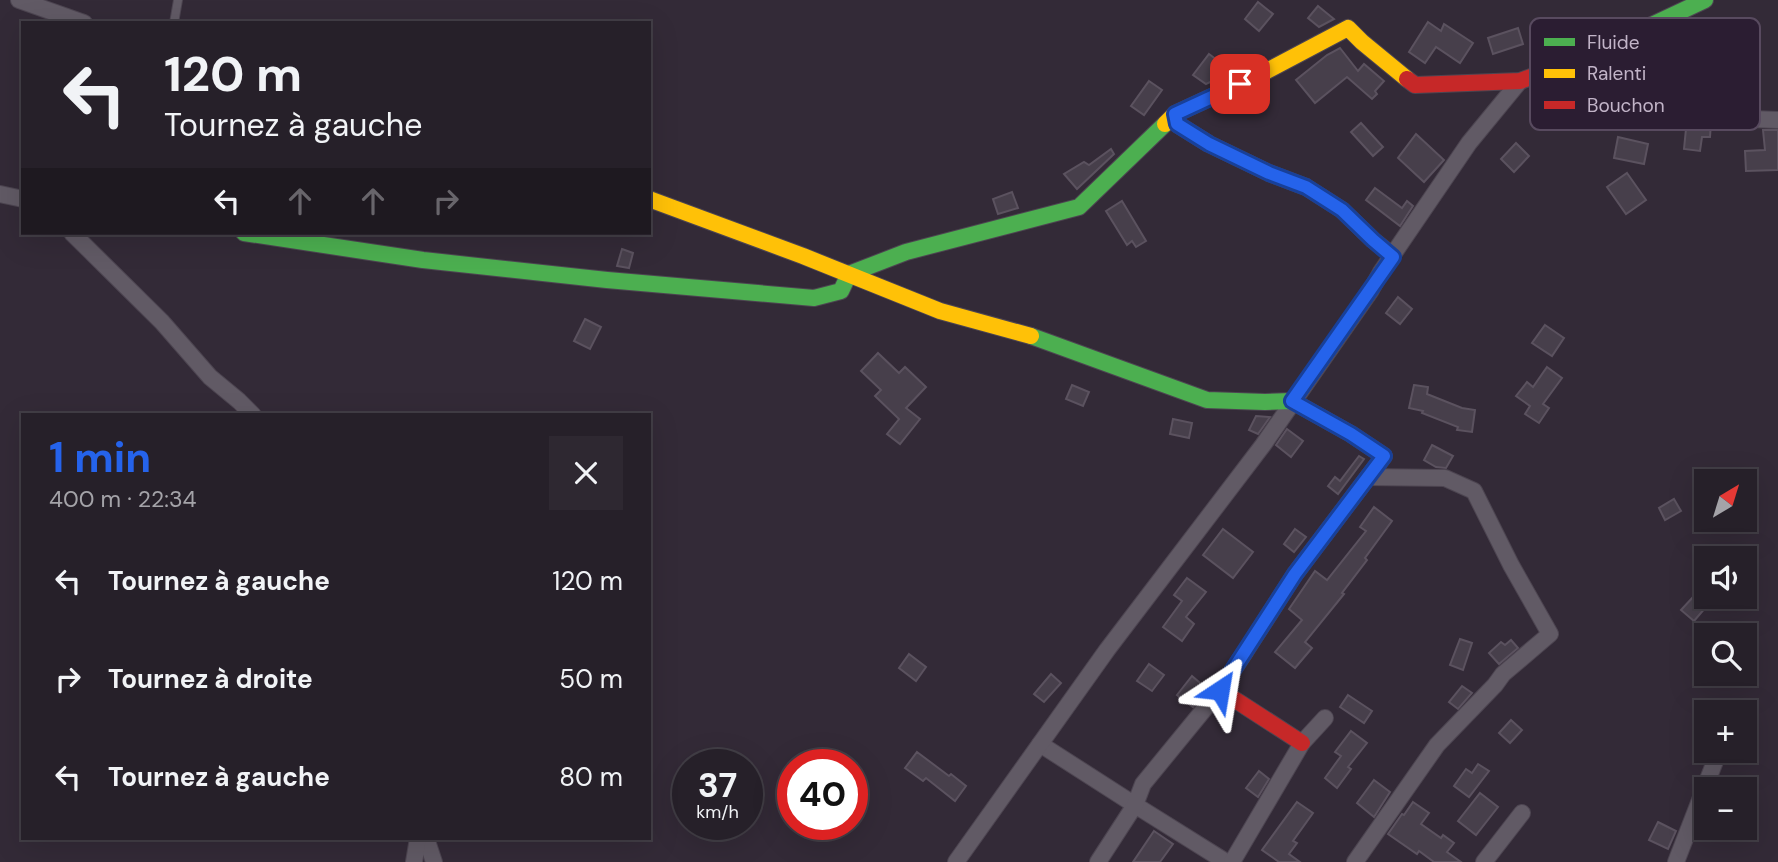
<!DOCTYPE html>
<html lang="fr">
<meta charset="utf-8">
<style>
body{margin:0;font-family:"DM Sans",sans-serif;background:#2e2831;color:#f1f3f6;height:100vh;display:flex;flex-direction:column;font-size:26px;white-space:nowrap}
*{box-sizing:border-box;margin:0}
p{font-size:23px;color:#a4a3a8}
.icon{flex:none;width:38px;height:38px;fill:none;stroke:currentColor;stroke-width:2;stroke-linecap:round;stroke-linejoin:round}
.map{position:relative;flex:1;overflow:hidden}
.panel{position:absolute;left:21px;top:413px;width:630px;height:427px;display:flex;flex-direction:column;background:#262029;border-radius:0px;box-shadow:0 7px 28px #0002,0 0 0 2px #423e46}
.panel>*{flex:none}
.banner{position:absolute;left:21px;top:21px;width:630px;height:214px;border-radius:0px;box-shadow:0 7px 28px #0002,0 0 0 2px #423e46;background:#262029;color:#f1f3f6;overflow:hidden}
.needle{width:46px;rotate:38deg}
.controls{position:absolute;left:1694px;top:469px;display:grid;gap:14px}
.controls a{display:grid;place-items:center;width:63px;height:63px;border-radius:0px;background:#262029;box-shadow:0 7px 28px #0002,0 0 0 2px #423e46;font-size:35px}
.speed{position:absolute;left:672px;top:749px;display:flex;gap:14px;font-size:35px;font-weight:700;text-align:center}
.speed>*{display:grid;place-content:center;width:91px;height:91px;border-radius:50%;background:#262029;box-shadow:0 7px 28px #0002,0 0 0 2px #423e46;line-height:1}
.speed small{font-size:18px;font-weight:400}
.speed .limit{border:10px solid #d22;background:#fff;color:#111}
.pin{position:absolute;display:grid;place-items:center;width:60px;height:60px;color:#fff;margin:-30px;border-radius:14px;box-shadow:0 4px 10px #0006}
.me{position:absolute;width:77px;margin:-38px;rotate:33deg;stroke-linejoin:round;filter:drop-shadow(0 0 5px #0008)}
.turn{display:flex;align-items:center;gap:24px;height:147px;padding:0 28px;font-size:32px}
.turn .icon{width:91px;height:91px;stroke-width:2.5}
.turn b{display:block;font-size:49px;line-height:60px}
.lanes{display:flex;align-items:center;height:66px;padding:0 28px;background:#0003;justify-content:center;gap:35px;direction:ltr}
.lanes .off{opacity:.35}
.round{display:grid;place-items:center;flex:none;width:74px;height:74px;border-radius:0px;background:#2e2831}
.headline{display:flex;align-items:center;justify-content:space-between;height:119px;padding:0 28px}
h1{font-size:42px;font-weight:700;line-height:52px;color:#2563eb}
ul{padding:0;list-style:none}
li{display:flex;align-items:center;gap:21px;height:98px;padding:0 28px}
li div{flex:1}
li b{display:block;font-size:26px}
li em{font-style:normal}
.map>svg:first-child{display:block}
.building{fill:#473f4b;stroke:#5b525f;stroke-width:2}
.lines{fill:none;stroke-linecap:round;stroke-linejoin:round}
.lane-casing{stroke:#4d4551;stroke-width:10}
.street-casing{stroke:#4d4551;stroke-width:18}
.fast-casing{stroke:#4d4551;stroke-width:18}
.slow-casing{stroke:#4d4551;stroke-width:18}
.jam-casing{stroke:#4d4551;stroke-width:18}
.lane{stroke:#615a65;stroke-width:8}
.street{stroke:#615a65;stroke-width:16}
.fast{stroke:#4caf50;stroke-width:16}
.slow{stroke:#ffc107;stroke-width:16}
.jam{stroke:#c62828;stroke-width:16}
.route-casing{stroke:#184099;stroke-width:18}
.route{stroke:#2563eb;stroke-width:12}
.key{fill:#2b1d32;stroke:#584a5f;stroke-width:2}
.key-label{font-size:19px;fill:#c2b4c8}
</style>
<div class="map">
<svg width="1778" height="862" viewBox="0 0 1778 862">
<rect width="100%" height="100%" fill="#332a37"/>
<g class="building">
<polygon points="1258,2 1273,14 1259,31 1245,19"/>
<polygon points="1318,6 1334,19 1319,27 1308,18"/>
<polygon points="1428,22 1441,31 1444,24 1473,43 1460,63 1436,47 1425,63 1409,52"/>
<polygon points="1518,28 1523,44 1493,54 1488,38"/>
<polygon points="1340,48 1358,71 1364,64 1384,81 1375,91 1377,94 1372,99 1347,77 1315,103 1296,80 1327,55"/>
<polygon points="1209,54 1229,69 1225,75 1206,84 1193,75"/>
<polygon points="1149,81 1162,90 1144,115 1131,106"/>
<polygon points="1687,119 1711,123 1710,137 1702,137 1700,151 1684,149"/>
<polygon points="1361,123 1383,147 1373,156 1351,132"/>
<polygon points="1763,130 1778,130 1778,170 1746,171 1745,151 1765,150"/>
<polygon points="1416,134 1444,160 1424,182 1398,158"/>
<polygon points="1618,137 1648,144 1644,164 1614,158"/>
<polygon points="1516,143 1529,156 1514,172 1501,159"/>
<polygon points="1111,149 1114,154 1077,189 1064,174 1084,162 1089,165"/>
<polygon points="1627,173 1646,200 1626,214 1607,187"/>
<polygon points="1375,188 1402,208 1407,201 1413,206 1400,226 1366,200"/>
<polygon points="1012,192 1018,208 998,214 993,199"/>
<polygon points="1122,201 1146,241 1136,247 1132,241 1127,245 1106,211"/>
<polygon points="622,249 633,253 629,268 617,266"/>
<polygon points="1398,297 1412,309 1400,324 1386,313"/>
<polygon points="585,319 601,327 590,349 574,341"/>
<polygon points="1545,325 1564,338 1552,356 1532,343"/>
<polygon points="878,353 899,373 905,367 926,387 906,408 920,419 900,444 887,434 899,419 875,396 881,390 861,371"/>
<polygon points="1547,367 1562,378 1543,404 1549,408 1539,423 1525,414 1530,406 1516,396 1527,382 1533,387"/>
<polygon points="1072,385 1089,392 1083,406 1066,399"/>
<polygon points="1414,385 1428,387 1427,394 1462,408 1475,410 1472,432 1457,430 1458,427 1422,413 1423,411 1409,408"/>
<polygon points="1256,416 1270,417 1258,434 1249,430"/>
<polygon points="1173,419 1192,423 1189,438 1170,434"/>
<polygon points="1287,429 1303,441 1291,457 1276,445"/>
<polygon points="1432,445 1453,456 1446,468 1436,467 1424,460"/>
<polygon points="1359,456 1364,459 1338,494 1328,486 1335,477 1340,481"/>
<polygon points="1674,499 1681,511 1665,520 1659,508"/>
<polygon points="1374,507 1392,521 1365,558 1367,560 1342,593 1344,594 1305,642 1312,648 1295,668 1275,652 1302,620 1289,609 1315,571 1327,580 1366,531 1360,527"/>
<polygon points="1223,529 1253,552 1233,578 1203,555"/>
<polygon points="1295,529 1306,537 1294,552 1284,544"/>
<polygon points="1187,578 1206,592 1186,617 1194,624 1182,641 1163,627 1182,601 1174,595"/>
<polygon points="1694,596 1706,607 1694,621 1681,610"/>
<polygon points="1460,639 1472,643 1463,670 1450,665"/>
<polygon points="1511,640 1518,648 1499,664 1489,653 1501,642 1505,645"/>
<polygon points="909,654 926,667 916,681 899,668"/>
<polygon points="1149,664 1164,675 1152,691 1137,681"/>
<polygon points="1051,674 1061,683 1044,702 1034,694"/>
<polygon points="1192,676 1206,688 1206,690 1193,707 1177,695"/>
<polygon points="1462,686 1472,693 1458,709 1449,702"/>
<polygon points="1348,695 1372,711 1364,723 1340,707"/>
<polygon points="1511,720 1522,730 1510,743 1499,733"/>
<polygon points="1351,731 1367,743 1348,767 1351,769 1337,788 1325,778 1341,756 1335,752"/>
<polygon points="917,752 949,776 951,774 966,786 955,801 926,778 923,781 905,768"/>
<polygon points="1478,764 1489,771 1469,797 1454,786 1466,769 1472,773"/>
<polygon points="1259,771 1269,779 1258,797 1246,788"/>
<polygon points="1374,780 1390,792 1374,817 1357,803"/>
<polygon points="1480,793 1498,807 1476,835 1458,821"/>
<polygon points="1297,802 1313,813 1293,841 1297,843 1289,854 1300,862 1279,862 1262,850"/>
<polygon points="1413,802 1429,813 1421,824 1441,838 1443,835 1454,843 1447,852 1461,862 1434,862 1419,851 1417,854 1388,834 1402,814 1404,815"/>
<polygon points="1658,822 1676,831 1668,849 1649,840"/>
<polygon points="1154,831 1173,844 1160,862 1133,862"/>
</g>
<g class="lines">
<defs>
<polyline id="lane" points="174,23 178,0"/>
<g id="street">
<polyline points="19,0 84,23"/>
<polyline points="1564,65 1573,72 1592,80 1679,107 1751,119 1778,120"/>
<polyline points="1175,114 1177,124 1209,144 1269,173 1306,187 1342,210 1373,240 1393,256"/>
<polyline points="0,194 23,199"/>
<polyline points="72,233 162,322 210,377 239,401 253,415"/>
<polyline points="1040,744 1135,805 1226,862"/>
<polyline points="426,838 434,862"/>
<polyline points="414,862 418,838"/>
<polyline points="956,862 1107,650 1263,445 1371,290 1381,272 1469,143 1520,81"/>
<polyline points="1098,862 1135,805 1143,784 1220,690"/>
<polyline points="1232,862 1302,743 1325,718"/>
<polyline points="1355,862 1437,745 1495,685 1503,674 1550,634 1511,565 1474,491 1445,478 1368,477"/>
<polyline points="1484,862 1522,813"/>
<polyline points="1676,862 1719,751"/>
</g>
<g id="fast">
<polyline points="1620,40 1705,0"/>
<polyline points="244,233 423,260 607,280 814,298 841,291 849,274 906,252 1079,207 1165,124"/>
<polyline points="1031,336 1207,400 1265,402 1292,401 1351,434 1384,456 1295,574 1245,652"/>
</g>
<g id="slow">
<polyline points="1165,124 1175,114 1261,74 1348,28 1362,42 1407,79"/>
<polyline points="649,199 803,256 940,311 1031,336"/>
</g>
<g id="jam">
<polyline points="1407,79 1415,85 1520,81 1573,62 1620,40"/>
<polyline points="1245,652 1220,690 1302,743"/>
</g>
</defs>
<use href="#lane" class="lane-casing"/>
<use href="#street" class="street-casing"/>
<use href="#fast" class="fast-casing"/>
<use href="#slow" class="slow-casing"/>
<use href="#jam" class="jam-casing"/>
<use href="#lane" class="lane"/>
<use href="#street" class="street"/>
<use href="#fast" class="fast"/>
<use href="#slow" class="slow"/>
<use href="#jam" class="jam"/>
</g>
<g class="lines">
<defs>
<polyline id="route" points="1220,690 1295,574 1384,456 1351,434 1292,401 1393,257 1373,240 1342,210 1306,187 1269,173 1209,144 1177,124 1175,114 1240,84"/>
</defs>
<use href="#route" class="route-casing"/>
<use href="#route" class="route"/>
</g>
<rect x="1530" y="18" width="230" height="112" rx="10" class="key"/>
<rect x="1544" y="38" width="31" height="8" fill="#4caf50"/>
<rect x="1544" y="69" width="31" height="9" fill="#ffc107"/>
<rect x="1544" y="101" width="31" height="8" fill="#c62828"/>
<g class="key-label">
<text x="1587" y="49">Fluide</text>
<text x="1587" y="80">Ralenti</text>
<text x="1587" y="112">Bouchon</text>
</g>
</svg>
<div class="controls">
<a><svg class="needle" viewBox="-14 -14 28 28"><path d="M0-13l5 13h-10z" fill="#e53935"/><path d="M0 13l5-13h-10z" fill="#a4a3a8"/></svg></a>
<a><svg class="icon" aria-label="sound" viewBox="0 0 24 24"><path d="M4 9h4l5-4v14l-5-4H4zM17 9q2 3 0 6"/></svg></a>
<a><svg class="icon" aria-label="search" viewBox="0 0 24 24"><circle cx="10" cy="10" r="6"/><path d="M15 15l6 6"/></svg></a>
<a>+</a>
<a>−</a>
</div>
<div class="speed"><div>37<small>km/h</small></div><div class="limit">40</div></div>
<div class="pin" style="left:1240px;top:84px;background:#d93025"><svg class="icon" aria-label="arrive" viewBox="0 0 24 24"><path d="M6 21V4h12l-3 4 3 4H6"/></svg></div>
<svg class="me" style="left:1220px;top:690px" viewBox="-20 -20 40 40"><path d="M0-17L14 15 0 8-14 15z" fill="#2563eb" stroke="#fff" stroke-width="4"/></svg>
<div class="banner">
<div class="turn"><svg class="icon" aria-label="left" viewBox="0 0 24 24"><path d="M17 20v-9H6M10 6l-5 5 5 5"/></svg><div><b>120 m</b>Tournez à gauche</div></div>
<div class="lanes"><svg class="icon" aria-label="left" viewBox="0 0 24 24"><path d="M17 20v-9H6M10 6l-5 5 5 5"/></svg><svg class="icon off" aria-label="ahead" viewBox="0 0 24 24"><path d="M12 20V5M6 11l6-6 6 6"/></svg><svg class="icon off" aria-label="ahead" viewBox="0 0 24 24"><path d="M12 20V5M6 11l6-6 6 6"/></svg><svg class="icon off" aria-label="right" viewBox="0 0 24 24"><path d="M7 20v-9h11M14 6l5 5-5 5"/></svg></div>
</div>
<section class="panel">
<div class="headline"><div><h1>1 min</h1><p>400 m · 22:34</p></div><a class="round"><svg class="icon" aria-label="close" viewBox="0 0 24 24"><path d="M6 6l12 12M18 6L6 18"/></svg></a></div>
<ul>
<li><svg class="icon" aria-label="left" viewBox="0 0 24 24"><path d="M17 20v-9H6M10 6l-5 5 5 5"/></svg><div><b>Tournez à gauche</b></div><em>120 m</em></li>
<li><svg class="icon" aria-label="right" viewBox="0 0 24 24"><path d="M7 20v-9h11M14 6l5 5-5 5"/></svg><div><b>Tournez à droite</b></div><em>50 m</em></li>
<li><svg class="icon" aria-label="left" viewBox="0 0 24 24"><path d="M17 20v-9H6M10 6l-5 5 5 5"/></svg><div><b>Tournez à gauche</b></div><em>80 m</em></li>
</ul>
</section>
</div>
